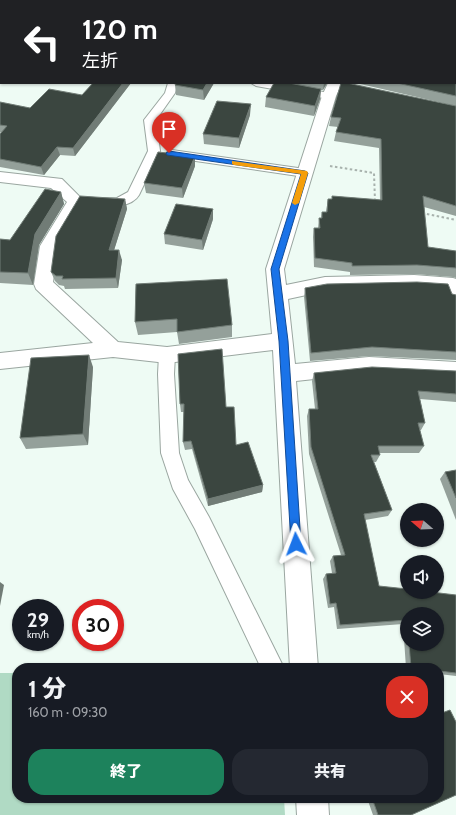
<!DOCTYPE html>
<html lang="ja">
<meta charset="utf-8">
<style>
body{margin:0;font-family:Cabin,"Noto Sans JP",sans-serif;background:#242831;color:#f1f3f6;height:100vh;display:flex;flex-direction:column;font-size:15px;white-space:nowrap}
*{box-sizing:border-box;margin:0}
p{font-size:13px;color:#9ea1a6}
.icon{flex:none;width:22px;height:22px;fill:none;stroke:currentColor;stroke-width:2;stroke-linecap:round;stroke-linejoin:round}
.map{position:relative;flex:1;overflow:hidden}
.side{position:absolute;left:12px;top:663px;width:432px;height:140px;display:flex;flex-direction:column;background:#171b24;border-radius:16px;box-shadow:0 1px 3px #0004}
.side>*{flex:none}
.guide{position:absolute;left:0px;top:0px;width:456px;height:84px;box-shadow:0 1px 3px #0004;background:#202124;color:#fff;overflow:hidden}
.needle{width:26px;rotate:289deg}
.fabs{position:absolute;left:400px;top:503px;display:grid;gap:8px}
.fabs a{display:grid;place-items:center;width:44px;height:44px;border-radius:50%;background:#171b24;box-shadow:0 1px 3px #0004;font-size:20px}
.speed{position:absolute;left:12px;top:599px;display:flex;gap:8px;font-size:20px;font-weight:700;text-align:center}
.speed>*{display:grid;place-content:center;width:52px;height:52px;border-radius:50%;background:#171b24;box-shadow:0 1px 3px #0004;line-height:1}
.speed small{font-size:10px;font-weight:400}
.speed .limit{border:6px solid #d22;background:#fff;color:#111}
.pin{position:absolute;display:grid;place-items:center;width:34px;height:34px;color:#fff;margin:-41px -17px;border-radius:50% 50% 50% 0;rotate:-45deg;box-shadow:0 0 4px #0007}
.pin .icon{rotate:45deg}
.me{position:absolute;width:44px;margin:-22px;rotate:357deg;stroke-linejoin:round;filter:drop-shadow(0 0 3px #0008)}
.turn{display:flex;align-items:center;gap:14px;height:84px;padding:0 16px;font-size:18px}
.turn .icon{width:52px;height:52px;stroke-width:2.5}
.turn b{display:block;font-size:28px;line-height:34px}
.round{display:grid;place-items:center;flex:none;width:42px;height:42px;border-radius:16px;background:#242831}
.overview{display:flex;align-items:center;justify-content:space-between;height:68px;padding:0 16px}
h1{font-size:24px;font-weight:800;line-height:30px}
.primary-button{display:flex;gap:8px;margin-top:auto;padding:8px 16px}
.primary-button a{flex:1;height:46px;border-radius:16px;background:#1d825c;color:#fff;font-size:16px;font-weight:800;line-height:46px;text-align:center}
.primary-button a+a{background:#242831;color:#f1f3f6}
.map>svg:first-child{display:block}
.green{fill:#b0dac4}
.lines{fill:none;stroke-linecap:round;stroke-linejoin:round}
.lane-casing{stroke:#9aa6a0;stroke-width:2}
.street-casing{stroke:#9aa6a0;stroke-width:2}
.path{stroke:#a8b2ad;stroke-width:2;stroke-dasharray:2.5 2.5;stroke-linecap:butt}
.lane{fill:#fff;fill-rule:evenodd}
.street{fill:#fff;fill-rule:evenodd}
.wall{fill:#94a09a;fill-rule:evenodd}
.shaded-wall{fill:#717c76}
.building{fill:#3b4640;stroke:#717c76}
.route{fill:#1a73e8;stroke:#114b97}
.slow{fill:#f59e0b}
</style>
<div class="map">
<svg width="456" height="815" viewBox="0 0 456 815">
<rect width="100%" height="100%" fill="#eefbf4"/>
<polygon class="green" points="0,673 17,673 17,798 284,798 285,815 0,815"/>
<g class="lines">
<defs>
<g id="lane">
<path d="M168 83H178L175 93 156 120 160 151 139 195C132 207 111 208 98 205L97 202 98 199 117 198 128 192 148 151 144 120 165 93Z"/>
<polygon points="251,83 274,83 329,93 334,96 329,99 256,86"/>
<polygon points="172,150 305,169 309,170 311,173 309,176 305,177 168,157 166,154 168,151"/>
<polygon points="167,349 173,351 175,355 174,374 179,453 188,480 209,517 284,668 261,668 195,529 173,489 161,453 158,374 159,355 161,351"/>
</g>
<g id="street">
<rect x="368" y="0" width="12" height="1"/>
<polygon points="0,64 1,64 0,73"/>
<polygon points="328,83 342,83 336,96 284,269 286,285 325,277 414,275 453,278 456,279 456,304 449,302 445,291 414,289 325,291 288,299 295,364 369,357 456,362 456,378 369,373 296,381 318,668 290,668 273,350 167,363 113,357 0,369 0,353 93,343 36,289 34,284 40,246 67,202 51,188 0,182 0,172 62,179 84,201 58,246 53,282 118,342 167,347 272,334 266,269 322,96"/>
<polygon points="296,798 328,798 329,815 297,815"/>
</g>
</defs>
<use href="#lane" class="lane-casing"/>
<use href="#street" class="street-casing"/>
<g class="path">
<polyline points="330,166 374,173 375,201"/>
<polyline points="422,213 456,220"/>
</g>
<use href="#lane" class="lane"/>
<use href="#street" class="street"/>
</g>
<g class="wall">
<rect x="256" y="0" width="79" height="1"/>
<polygon points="456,0 456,106 356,83 455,83"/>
<polygon points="93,83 131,83 75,156 60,155 44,175 0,167 0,134 1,133 0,132 0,102 30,108 82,95"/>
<polygon points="176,83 214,83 204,100 176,95 175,85"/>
<polygon points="274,83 327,83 323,90 321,90 320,99 314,116 265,107 266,97"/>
<polygon points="456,106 456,216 424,207 428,247 456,251 456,278 453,277 414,274 350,275 350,272 314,267 313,237 314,228 318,228 319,218 321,218 322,212 326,212 328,199 332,199 332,196 380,200 379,148 334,141 336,132 338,127 329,126 331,117"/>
<polygon points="250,115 239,148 204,144 203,134"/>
<polygon points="195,156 195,166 183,198 146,193 144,183"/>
<polygon points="61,192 64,204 39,245 33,285 0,283 0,239 10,240"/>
<polygon points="125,199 127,209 114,250 122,260 118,288 65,289 64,286 59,285 55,281 51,272"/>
<polygon points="213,219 203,250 165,244 164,234"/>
<polygon points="136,284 232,325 232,337 179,344 177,332 138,335 135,322"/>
<polygon points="305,288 452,294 456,295 456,360 369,356 310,361 304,297"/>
<polygon points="178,354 226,407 236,445 263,485 262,492 208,506 192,449 185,450 183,442 184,412 181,412 180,404"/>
<polygon points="93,367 88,445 26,449 20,438"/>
<path d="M456 371V402L420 399 425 423 421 430H420L424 446 419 453H379L380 455 376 462H374L392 510 388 516 365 520 379 586 456 595V676L439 674V668H406L403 624 337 629 334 607 328 608 323 579 326 574 332 573 330 561 333 556 341 555 309 454 307 416 309 409H315L312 381 314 373ZM407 614 437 644H407Z"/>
<polygon points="456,470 456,520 440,479 445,472"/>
<polygon points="450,710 456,722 456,795 411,815 373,815 367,798 439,798 439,714"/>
</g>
<g class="shaded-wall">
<polygon points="1,37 1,47 0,48 0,38"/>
<polygon points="123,83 131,83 75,156 73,148"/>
<polygon points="207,83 214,83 204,100 203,90"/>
<polygon points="324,83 327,83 323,90"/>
<polygon points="321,89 320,99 314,116 315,106"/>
<polygon points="251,104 250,115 239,148 239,138"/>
<polygon points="57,147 60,155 44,175 41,167"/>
<polygon points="195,156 195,166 183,198 182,188"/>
<polygon points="61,192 64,204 39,245 33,285 28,273 35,234"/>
<polygon points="125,199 127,209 111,260 109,250"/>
<polygon points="213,209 213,219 203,250 202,240"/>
<polygon points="119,250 122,260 118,288 116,278"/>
<polygon points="89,355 93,367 88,445 83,434"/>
<polygon points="263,485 262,492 208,506 208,499"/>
<polygon points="0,582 4,585 0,606"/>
</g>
<g class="building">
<polygon points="0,0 20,0 27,1 1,1 1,37 0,38"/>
<polygon points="302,0 334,0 334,1 308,1 309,0"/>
<polygon points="389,0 456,0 456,96 397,83 455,83 455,1 389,1"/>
<polygon points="93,83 123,83 73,148 57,147 41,167 0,159 0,134 7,126 0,125 0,102 30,108 49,89 82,95"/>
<polygon points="176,83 207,83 203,90 175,85"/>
<polygon points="274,83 289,83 321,89 315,106 266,97"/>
<polygon points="341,83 347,83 456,106 456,206 423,196 428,247 456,251 456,268 417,265 352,266 352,263 315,258 314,228 320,228 319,218 322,218 322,212 327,212 328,199 332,199 332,196 382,200 381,139 336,132 341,118 331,117"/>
<polygon points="217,101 251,104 239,138 203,134"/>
<polygon points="158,152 195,156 182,188 144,183"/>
<polygon points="45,189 61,192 35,234 28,273 0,272 0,239 10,240"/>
<polygon points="80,196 125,199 109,250 119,250 116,278 62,279 63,276 56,276 51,272 56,236"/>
<polygon points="176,204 213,209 202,240 164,234"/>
<polygon points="227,279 232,325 177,332 177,319 135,322 136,284"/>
<polygon points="417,282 448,284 452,294 456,295 456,352 372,347 311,353 305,288 327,284"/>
<polygon points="222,349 226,407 234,407 236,445 248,442 263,485 208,499 191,441 183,442 184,404 180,404 178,354"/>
<polygon points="89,355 83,434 20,438 31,358"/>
<polygon points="372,367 456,371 456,394 418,391 425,423 418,423 424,446 378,446 380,455 371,455 392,510 364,514 379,586 407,589 407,592 431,592 456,595 456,673 439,671 439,668 417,668 411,667 409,644 437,644 437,614 407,614 407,620 340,625 336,603 330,604 326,574 336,573 333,556 345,555 311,447 309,409 318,409 314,373"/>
<polygon points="456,470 456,498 445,472"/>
<polygon points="450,710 456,722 456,795 411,815 378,815 372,798 439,798 439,714"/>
</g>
<polygon class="route" points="169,151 305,171 308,173 279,269 288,341 301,544 300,548 296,549 292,548 291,544 279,341 271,269 301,174 167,155 166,153"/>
<polygon class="slow" points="232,161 307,171 308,173 299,203 295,205 292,203 301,174 234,165 232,164"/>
</svg>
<div class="fabs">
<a><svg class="needle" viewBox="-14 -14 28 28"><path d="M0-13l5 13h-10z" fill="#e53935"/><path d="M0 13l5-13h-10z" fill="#9ea1a6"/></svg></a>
<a><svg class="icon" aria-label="sound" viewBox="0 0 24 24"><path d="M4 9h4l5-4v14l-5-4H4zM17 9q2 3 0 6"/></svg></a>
<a><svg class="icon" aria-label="layers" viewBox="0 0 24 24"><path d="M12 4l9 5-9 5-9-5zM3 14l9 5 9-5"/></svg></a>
</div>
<div class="speed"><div>29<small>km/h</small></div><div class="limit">30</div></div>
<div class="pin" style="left:169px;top:153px;background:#d93025"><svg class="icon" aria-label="arrive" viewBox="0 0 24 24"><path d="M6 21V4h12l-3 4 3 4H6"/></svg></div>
<svg class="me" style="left:296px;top:544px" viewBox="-20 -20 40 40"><path d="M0-17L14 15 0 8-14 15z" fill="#1a73e8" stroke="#fff" stroke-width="4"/></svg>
<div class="guide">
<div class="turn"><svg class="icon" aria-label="left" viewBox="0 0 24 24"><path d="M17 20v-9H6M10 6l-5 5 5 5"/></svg><div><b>120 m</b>左折</div></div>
</div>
<section class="side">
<div class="overview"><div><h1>1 分</h1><p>160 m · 09:30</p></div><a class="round" style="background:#d93025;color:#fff"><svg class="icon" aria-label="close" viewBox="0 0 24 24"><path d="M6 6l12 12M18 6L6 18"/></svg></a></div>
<div class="primary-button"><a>終了</a><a>共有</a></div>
</section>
</div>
